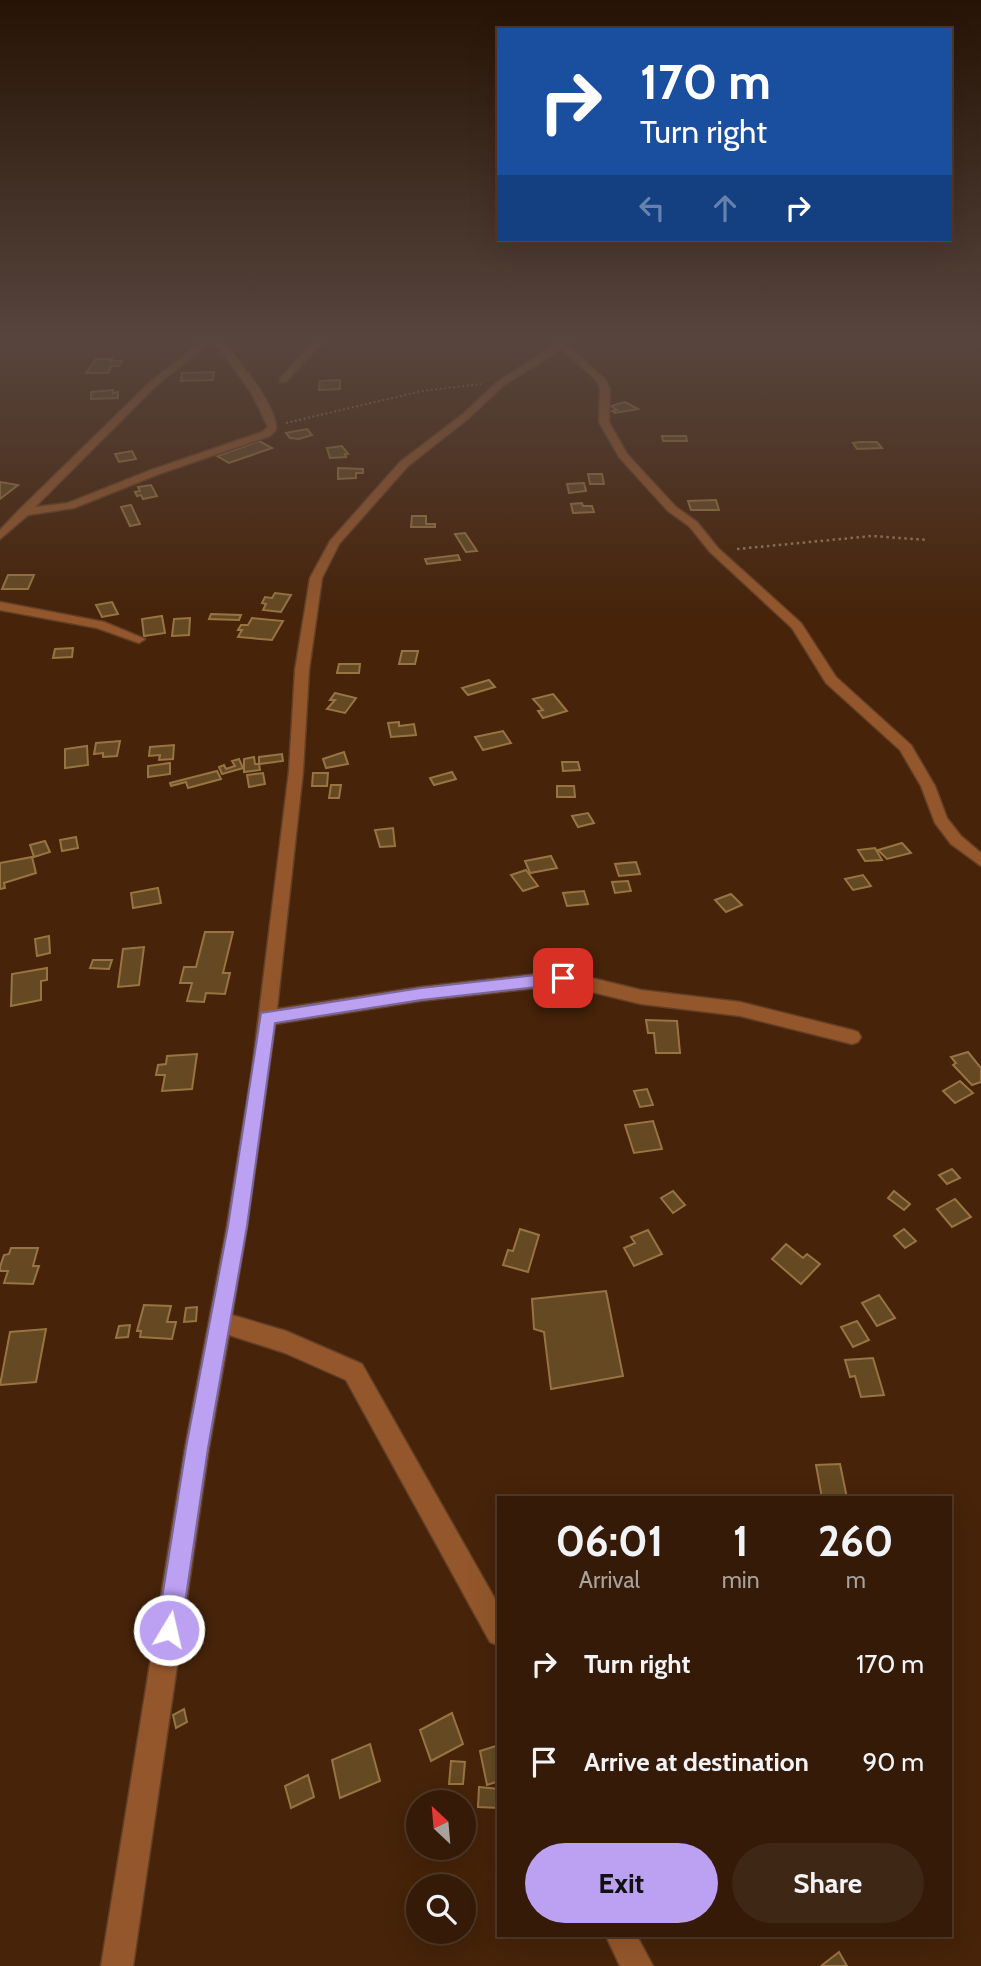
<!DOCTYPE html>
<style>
body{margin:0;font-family:Cabin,sans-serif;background:#3f2715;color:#f1f3f6;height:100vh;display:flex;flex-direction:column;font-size:26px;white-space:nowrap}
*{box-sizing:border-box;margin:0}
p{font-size:23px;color:#a9a19b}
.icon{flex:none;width:38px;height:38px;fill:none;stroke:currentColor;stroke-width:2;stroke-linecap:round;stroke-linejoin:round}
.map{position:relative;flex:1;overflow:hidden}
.drawer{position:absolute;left:497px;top:1496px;width:455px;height:441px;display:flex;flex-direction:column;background:#341a07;border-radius:0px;box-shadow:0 7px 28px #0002,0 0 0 2px #4e3828}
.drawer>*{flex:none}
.hud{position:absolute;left:497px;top:28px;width:455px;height:214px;border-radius:0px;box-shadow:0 7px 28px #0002,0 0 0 2px #4e3828;background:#1a4fa0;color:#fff;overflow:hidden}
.needle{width:46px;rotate:334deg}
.controls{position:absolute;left:406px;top:1790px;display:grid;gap:14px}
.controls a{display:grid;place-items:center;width:70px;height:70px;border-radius:50%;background:#341a07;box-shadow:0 7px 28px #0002,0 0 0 2px #4e3828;font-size:35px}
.pin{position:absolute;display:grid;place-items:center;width:60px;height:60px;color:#fff;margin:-30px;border-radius:14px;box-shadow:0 4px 10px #0006}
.me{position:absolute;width:77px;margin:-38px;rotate:9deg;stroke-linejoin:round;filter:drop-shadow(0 0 5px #0008)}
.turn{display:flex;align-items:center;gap:24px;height:147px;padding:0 28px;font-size:32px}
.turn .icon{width:91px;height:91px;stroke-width:2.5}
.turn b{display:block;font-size:49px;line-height:60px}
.lanes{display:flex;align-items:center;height:66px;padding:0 28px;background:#0003;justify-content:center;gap:35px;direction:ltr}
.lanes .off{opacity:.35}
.eta{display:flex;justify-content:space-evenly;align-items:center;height:119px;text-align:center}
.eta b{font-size:42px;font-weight:700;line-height:49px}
.cta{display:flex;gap:14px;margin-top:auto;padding:14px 28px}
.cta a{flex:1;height:80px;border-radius:42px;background:#bca0f2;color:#111;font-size:28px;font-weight:700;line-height:80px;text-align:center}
.cta a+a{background:#3f2715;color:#f1f3f6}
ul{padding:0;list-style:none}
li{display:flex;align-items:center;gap:21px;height:98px;padding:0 28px}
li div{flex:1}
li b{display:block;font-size:26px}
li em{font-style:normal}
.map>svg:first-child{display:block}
.building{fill:#644923;stroke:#987442;stroke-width:2}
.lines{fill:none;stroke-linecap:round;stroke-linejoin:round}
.street-casing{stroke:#623f27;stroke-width:3}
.path-far1{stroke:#997862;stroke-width:2;stroke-dasharray:2 2.5;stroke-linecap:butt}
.path{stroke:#997862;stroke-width:2.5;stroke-dasharray:2.5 3.5;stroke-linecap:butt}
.street{fill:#94572b;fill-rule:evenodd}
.route{fill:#bca0f2;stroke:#7a689d;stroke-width:2}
</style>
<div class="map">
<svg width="981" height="1966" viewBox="0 0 981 1966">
<rect width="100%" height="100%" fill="#462309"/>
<g class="building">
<polygon points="96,359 112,359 110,361 122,361 119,366 112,366 108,373 86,373"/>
<polygon points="214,372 213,380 181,381 182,373"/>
<polygon points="340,380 340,389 319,390 320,381"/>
<polygon points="113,390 113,393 118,392 118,398 91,399 91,392"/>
<polygon points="625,402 638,409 615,413 612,411 617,410 611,406"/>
<polygon points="307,429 312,435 299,439 290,438 286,433"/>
<polygon points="662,436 686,436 687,441 663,441"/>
<polygon points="259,441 272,448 229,463 217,456"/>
<polygon points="859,442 877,442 882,448 857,449 853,443"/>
<polygon points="342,446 348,454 345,454 346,457 330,458 327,448"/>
<polygon points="132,451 136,459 119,462 115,454"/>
<polygon points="338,468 363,469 363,473 356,473 356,478 338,479"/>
<polygon points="588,474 602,474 604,484 590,484"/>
<polygon points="0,482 18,485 0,499"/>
<polygon points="584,483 586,491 569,493 567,484"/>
<polygon points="151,485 157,496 143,499 141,495 137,496 135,492 140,491 138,487"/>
<polygon points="716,500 719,510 691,510 688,501"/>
<polygon points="582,503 583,506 592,506 594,512 573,513 571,504"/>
<polygon points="131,505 140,524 130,526 121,507"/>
<polygon points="412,516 426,516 426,524 435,524 435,527 411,527"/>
<polygon points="465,533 477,551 466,552 455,534"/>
<polygon points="458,555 460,560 427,564 425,559"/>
<polygon points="8,575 34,575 28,589 2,589"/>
<polygon points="275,593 291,595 281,612 263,610 266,604 262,603 265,597 272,598"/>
<polygon points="112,602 118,614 102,617 96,605"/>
<polygon points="211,614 241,615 239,620 209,619"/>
<polygon points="162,616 165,633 144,636 142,619"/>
<polygon points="190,618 189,635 172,636 174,619"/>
<polygon points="252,618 283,621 272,640 238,637 242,630 238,630 241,625 248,625"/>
<polygon points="73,648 72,657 53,658 55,649"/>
<polygon points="402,651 418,651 415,664 399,664"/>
<polygon points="339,664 360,664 359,673 337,673"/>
<polygon points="489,680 495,687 468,695 462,688"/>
<polygon points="335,693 356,698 345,713 327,709 335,700 330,700"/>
<polygon points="553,694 567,711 543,718 538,711 543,710 533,699"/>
<polygon points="399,722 399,726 414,724 416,735 391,737 388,723"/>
<polygon points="503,731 511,743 483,750 475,737"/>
<polygon points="120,741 117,756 103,757 103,753 94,754 96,743"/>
<polygon points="174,745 173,759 159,760 160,755 149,756 150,747"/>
<polygon points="87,746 88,765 65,768 65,749"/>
<polygon points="344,752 348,764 326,768 323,759"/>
<polygon points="282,754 283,761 259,764 259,757"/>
<polygon points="254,757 255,764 259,764 260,770 244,772 244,759"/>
<polygon points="239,759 243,768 222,774 219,767 224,765 226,769 235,766 232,761"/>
<polygon points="562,762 578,762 580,770 563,771"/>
<polygon points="170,763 170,774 148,777 148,766"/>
<polygon points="217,771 221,779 188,788 186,782 171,786 170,783"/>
<polygon points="452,772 456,779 434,785 430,778"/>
<polygon points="263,773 265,784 249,787 247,775"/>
<polygon points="313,773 328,773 327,786 312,786"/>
<polygon points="331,785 341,785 339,798 329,798"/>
<polygon points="557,786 574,786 575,797 557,797"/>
<polygon points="588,813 594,823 578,827 572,816"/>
<polygon points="393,828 395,846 380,847 375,830"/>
<polygon points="76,837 78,848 62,851 60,840"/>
<polygon points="45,841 50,852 34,857 30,845"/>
<polygon points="902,843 911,853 887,859 878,850"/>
<polygon points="875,848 882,860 865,861 858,850"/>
<polygon points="551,856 557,868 530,873 525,861"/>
<polygon points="32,857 36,873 4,883 5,888 0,889 0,863"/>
<polygon points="636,862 640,874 619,876 615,864"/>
<polygon points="526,870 538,886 523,891 511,875"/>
<polygon points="863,875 871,886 853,890 845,879"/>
<polygon points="628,881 631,891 615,893 612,882"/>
<polygon points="158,888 161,903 133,908 131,893"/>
<polygon points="584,891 588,904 567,906 563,893"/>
<polygon points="731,894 742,905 726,912 715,900"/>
<polygon points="205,932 233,932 223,973 230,973 225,994 206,993 204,1002 187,1001 192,983 180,983 184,967 196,967"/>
<polygon points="49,936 50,953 37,956 35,939"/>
<polygon points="144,947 139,985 118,987 123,949"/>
<polygon points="93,960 112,960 109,969 90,968"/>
<polygon points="47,968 47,980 41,981 41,1000 11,1006 12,974"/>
<polygon points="646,1020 677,1021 680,1053 656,1053 654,1033 648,1033"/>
<polygon points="968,1052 981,1068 981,1082 972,1085 953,1065 956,1063 951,1057"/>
<polygon points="197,1054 192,1089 162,1091 165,1075 156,1075 158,1065 166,1064 167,1056"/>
<polygon points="960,1081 973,1093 955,1103 943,1091"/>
<polygon points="647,1089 653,1105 640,1107 634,1091"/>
<polygon points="653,1121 662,1149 634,1153 625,1125"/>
<polygon points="952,1169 960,1178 947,1184 939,1175"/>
<polygon points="673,1191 685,1205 673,1213 661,1198"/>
<polygon points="894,1191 910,1204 904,1210 888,1198"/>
<polygon points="955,1199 971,1217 952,1227 937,1209"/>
<polygon points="520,1229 539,1235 528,1272 503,1265 508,1250 513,1251"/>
<polygon points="904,1229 916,1241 905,1248 894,1236"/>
<polygon points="648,1230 662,1254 634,1266 624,1248 635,1243 631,1237"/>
<polygon points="786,1244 803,1258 807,1254 820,1264 801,1284 772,1259"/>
<polygon points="11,1248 38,1248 33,1266 39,1266 33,1284 4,1283 8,1271 0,1271 0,1267 4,1255 9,1254"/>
<polygon points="606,1291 623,1376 551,1389 544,1332 534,1329 532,1299"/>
<polygon points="879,1295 895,1318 877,1326 862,1303"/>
<polygon points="144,1305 171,1306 167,1322 176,1322 172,1339 140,1337 141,1331 137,1331"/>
<polygon points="197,1307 196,1321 184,1322 186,1308"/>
<polygon points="857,1321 869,1340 853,1347 841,1327"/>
<polygon points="130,1325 128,1337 116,1338 119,1326"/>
<polygon points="46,1329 36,1382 0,1385 10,1332"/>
<polygon points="873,1358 884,1395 861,1397 855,1376 850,1377 845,1360"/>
<polygon points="840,1464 847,1498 822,1498 816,1465"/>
<polygon points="184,1709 187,1722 176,1728 173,1715"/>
<polygon points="452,1713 463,1744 431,1761 420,1730"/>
<polygon points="370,1744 380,1781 340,1798 332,1760"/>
<polygon points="499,1745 499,1781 487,1785 480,1751"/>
<polygon points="451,1761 465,1762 463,1784 449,1784"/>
<polygon points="308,1775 314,1797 291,1808 285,1786"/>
<polygon points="479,1787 499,1789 499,1808 478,1807"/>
<polygon points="839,1952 847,1966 821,1966"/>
</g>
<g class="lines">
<defs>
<g id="street">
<path d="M201 342H210L156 386 35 507 68 503 151 470 262 432 268 427 252 394 215 342H224C239 362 278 406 276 430L270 436 159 474 74 508 28 515 0 539V530L19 510 150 382Z"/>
<polygon points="314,342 323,342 286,382 280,382 280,378"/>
<polygon points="570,342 567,345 605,379 610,389 609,422 627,454 676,507 697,522 718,548 801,623 836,677 911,745 935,786 947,818 961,836 981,853 981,866 951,844 935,823 921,786 900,750 826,683 792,628 710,552 689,526 668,511 619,457 599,422 600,389 596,380 561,349 503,386 469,418 408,466 339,544 322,578 309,670 303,771 277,1009 421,987 563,971 641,990 740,1002 852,1030 858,1032 861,1037 858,1042 852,1044 740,1016 641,1004 563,985 421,1001 275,1024 247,1226 232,1315 286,1331 362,1364 499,1606 499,1646 490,1642 346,1380 285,1353 229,1335 209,1448 133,1966 101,1966 185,1448 227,1226 252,1070 289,771 295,670 310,578 330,541 400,462 463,414 497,382 558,343"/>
<polygon points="0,602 104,622 145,639 139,643 97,628 0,610"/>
<polygon points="606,1936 637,1936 653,1966 620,1966"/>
</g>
</defs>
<use href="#street" class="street-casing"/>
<polyline class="path-far1" points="286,423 422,391 481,384"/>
<polyline class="path" points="737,549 872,536 928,540"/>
<use href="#street" class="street"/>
</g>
<linearGradient id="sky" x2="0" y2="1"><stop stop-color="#261305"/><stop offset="0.55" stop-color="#57453e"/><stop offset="1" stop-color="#57453e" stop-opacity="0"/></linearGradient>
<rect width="981" height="617" fill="url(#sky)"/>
<polygon class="route" points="563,972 571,978 563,984 421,1000 275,1023 247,1226 208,1448 181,1630 177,1639 169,1642 160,1639 157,1630 186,1448 228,1226 261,1013 421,988"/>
</svg>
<div class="controls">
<a><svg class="needle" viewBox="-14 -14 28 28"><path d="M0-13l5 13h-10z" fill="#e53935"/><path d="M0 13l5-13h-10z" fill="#a9a19b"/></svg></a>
<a><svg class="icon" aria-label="search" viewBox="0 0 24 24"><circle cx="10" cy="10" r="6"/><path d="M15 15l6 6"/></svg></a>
</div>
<div class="pin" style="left:563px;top:978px;background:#d93025"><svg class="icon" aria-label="arrive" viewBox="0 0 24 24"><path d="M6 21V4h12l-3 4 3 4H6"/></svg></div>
<svg class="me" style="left:169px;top:1630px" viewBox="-20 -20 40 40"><circle r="17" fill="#bca0f2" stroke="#fff" stroke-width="3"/><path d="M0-11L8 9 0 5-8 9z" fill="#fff"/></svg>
<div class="hud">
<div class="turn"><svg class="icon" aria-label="right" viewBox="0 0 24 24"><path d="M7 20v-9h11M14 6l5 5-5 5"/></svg><div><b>170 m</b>Turn right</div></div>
<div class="lanes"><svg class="icon off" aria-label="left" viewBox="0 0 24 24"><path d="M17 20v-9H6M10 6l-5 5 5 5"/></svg><svg class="icon off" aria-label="ahead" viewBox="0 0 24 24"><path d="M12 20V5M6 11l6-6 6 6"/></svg><svg class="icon" aria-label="right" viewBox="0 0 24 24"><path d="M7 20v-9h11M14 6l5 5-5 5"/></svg></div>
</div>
<section class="drawer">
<div class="eta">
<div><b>06:01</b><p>Arrival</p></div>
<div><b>1</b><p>min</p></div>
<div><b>260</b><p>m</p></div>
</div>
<ul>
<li><svg class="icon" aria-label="right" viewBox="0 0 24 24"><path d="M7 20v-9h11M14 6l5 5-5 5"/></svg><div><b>Turn right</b></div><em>170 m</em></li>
<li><svg class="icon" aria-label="arrive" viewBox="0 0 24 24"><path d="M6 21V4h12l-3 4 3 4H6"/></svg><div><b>Arrive at destination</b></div><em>90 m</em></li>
</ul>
<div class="cta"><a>Exit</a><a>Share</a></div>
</section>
</div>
